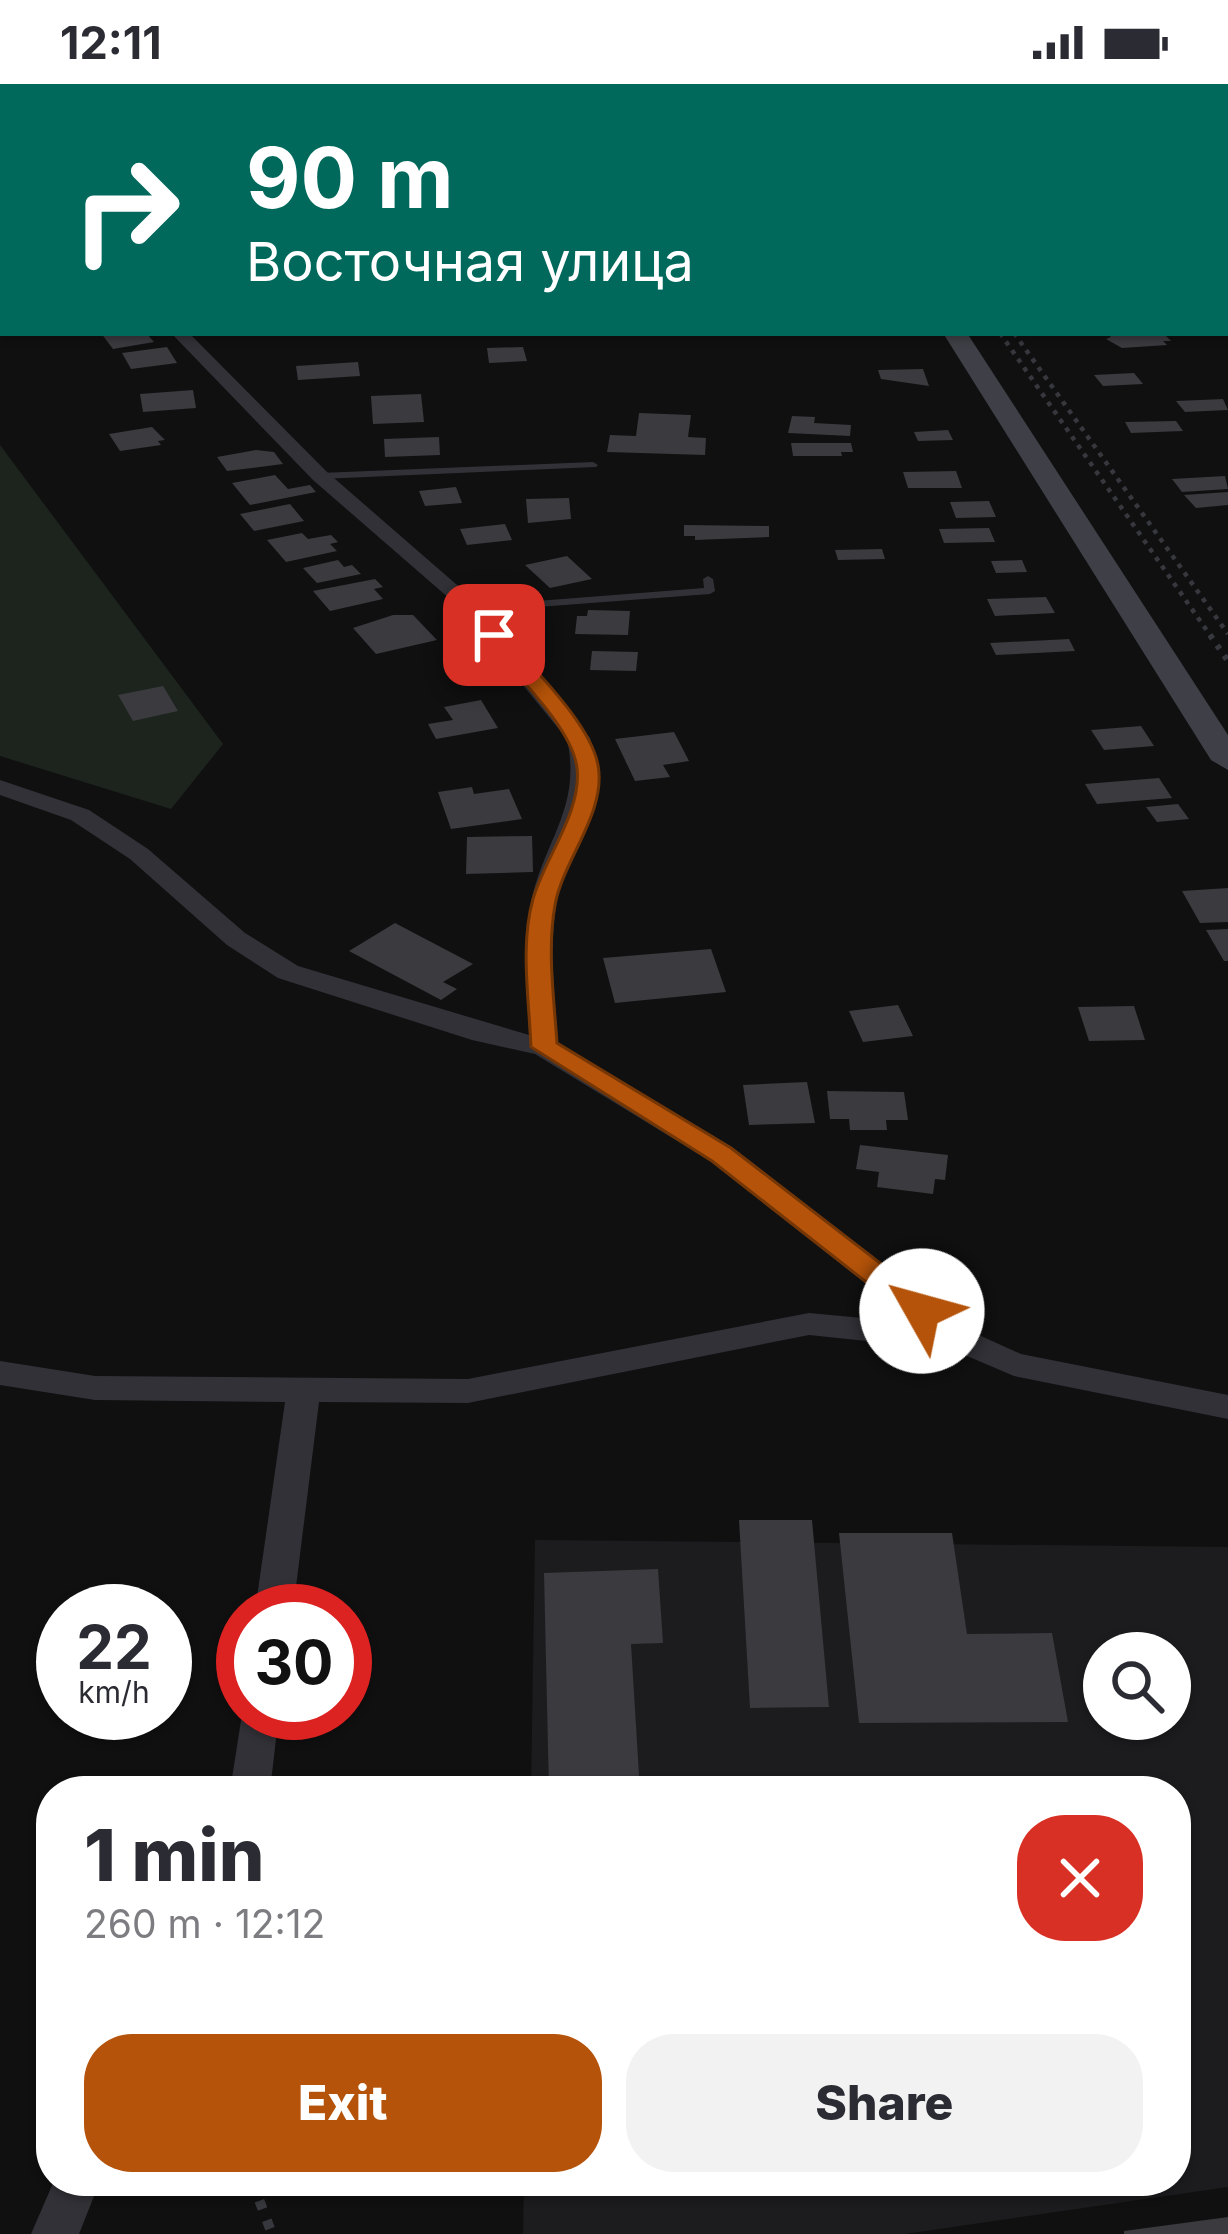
<!DOCTYPE html>
<meta charset="utf-8">
<style>
body{margin:0;font-family:Inter,sans-serif;background:#f2f2f3;color:#2b2b33;height:100vh;display:flex;flex-direction:column;font-size:45px;white-space:nowrap}
*{box-sizing:border-box;margin:0}
p{font-size:39px;color:#7c7c81}
.icon{flex:none;width:66px;height:66px;fill:none;stroke:currentColor;stroke-width:2;stroke-linecap:round;stroke-linejoin:round}
.map{position:relative;flex:1;overflow:hidden}
.side{position:absolute;left:36px;top:1692px;width:1155px;height:420px;display:flex;flex-direction:column;background:#fff;border-radius:48px;box-shadow:0 3px 9px #0004}
.side>*{flex:none}
.hud{position:absolute;left:0px;top:0px;width:1230px;height:252px;box-shadow:0 3px 9px #0004;background:#00695c;color:#fff;overflow:hidden}
.fabs{position:absolute;left:1083px;top:1548px;display:grid;gap:24px}
.fabs a{display:grid;place-items:center;width:108px;height:108px;border-radius:50%;background:#fff;box-shadow:0 3px 9px #0004;font-size:60px}
.speed{position:absolute;left:36px;top:1500px;display:flex;gap:24px;font-size:60px;font-weight:700;text-align:center}
.speed>*{display:grid;place-content:center;width:156px;height:156px;border-radius:50%;background:#fff;box-shadow:0 3px 9px #0004;line-height:1}
.speed small{font-size:30px;font-weight:400}
.speed .limit{border:18px solid #d22;background:#fff;color:#111}
.pin{position:absolute;display:grid;place-items:center;width:102px;height:102px;color:#fff;margin:-51px;border-radius:24px;box-shadow:0 6px 18px #0006}
.me{position:absolute;width:132px;margin:-66px;rotate:308deg;stroke-linejoin:round;filter:drop-shadow(0 0 9px #0008)}
.turn{display:flex;align-items:center;gap:42px;height:252px;padding:0 48px;font-size:54px}
.turn .icon{width:156px;height:156px;stroke-width:2.5}
.turn b{display:block;font-size:84px;line-height:102px}
.round{display:grid;place-items:center;flex:none;width:126px;height:126px;border-radius:48px;background:#f2f2f3}
.overview{display:flex;align-items:center;justify-content:space-between;height:204px;padding:0 48px}
h1{font-size:72px;font-weight:800;line-height:90px}
.button{display:flex;gap:24px;margin-top:auto;padding:24px 48px}
.button a{flex:1;height:138px;border-radius:48px;background:#b45309;color:#fff;font-size:48px;font-weight:800;line-height:138px;text-align:center}
.button a+a{background:#f2f2f3;color:#2b2b33}
.status{display:flex;justify-content:space-between;align-items:center;height:84px;padding:0 60px;background:#fff;direction:ltr}
.status svg{height:33px;fill:currentColor}
.map>svg:first-child{display:block}
.built{fill:#1c1c1e;fill-rule:evenodd}
.green{fill:#1c241d}
.lines{fill:none;stroke-linecap:round;stroke-linejoin:round}
.river{fill:#262d35;fill-rule:evenodd}
.building{fill:#3a3a3f}
.path-far2{stroke:#37383e;stroke-width:4.5;stroke-dasharray:4.5 6;stroke-linecap:butt}
.path-far1{stroke:#37383e;stroke-width:6;stroke-dasharray:4.5 8;stroke-linecap:butt}
.path{stroke:#37383e;stroke-width:10;stroke-dasharray:9 12;stroke-linecap:butt}
.lane{fill:#313137;fill-rule:evenodd}
.street{fill:#313137;fill-rule:evenodd}
.secondary{fill:#3f4047;fill-rule:evenodd}
.route{fill:#b45309;stroke:#753606;stroke-width:3}
</style>
<div class="status"><b>12:11</b><svg viewBox="0 0 49 12"><path d="M0 12V9h3v3zM5 12V6h3v6zM10 12V3h3v9zM15 12V0h3v12zM26 1h20v11H26zM47 4h2v5h-2z"/></svg></div>
<div class="map">
<svg width="1228" height="2150" viewBox="0 0 1228 2150">
<rect width="100%" height="100%" fill="#101011"/>
<path class="built" d="M535 1456 1228 1463V2103L905 2150H523L524 2097H1176V1707H531ZM1104 1569H1170V1635H1104Z"/>
<polygon class="green" points="0,361 223,660 171,725 0,672"/>
<g class="lines">
<g class="river">
<polygon points="1155,0 1186,0 1188,3 1157,3"/>
<rect x="1227" y="33" width="1" height="18"/>
</g>
</g>
<g class="building">
<polygon points="101,249 146,249 154,258 113,265"/>
<polygon points="1107,249 1163,249 1171,257 1163,257 1167,261 1122,264 1106,255 1111,253"/>
<polygon points="167,263 177,279 131,285 122,269"/>
<polygon points="523,263 527,277 489,279 487,264"/>
<polygon points="358,278 360,292 298,296 296,282"/>
<polygon points="923,285 929,302 881,295 878,286"/>
<polygon points="1134,289 1143,300 1103,302 1094,291"/>
<polygon points="193,306 196,324 143,328 140,310"/>
<polygon points="421,310 424,338 373,340 371,312"/>
<polygon points="1223,315 1228,326 1185,328 1176,317"/>
<polygon points="639,329 691,331 688,353 706,354 705,371 607,368 610,351 636,352"/>
<polygon points="792,332 815,333 814,339 851,341 850,352 788,349"/>
<polygon points="1176,337 1183,347 1131,349 1125,338"/>
<polygon points="152,343 165,356 158,357 161,361 120,367 109,350"/>
<polygon points="948,346 953,356 918,357 914,348"/>
<polygon points="439,353 440,371 385,373 384,355"/>
<polygon points="791,359 851,359 853,368 841,368 842,372 793,372"/>
<polygon points="256,366 274,368 283,380 227,387 217,373"/>
<polygon points="956,387 962,404 908,404 903,388"/>
<polygon points="275,391 288,405 310,401 316,408 250,421 232,399"/>
<polygon points="1225,392 1228,405 1182,408 1172,395"/>
<polygon points="456,403 462,419 425,422 419,407"/>
<polygon points="1228,408 1228,421 1196,424 1184,411"/>
<polygon points="569,414 571,435 528,439 526,415"/>
<polygon points="989,417 996,433 956,434 950,418"/>
<polygon points="290,420 304,437 254,447 240,430"/>
<polygon points="505,440 512,456 467,461 460,445"/>
<polygon points="684,441 769,442 769,453 695,456 695,452 684,452"/>
<polygon points="989,444 995,458 944,459 939,445"/>
<polygon points="302,449 308,455 331,451 338,458 330,460 337,467 286,478 267,456"/>
<polygon points="882,465 885,475 838,476 835,466"/>
<polygon points="567,472 592,495 550,504 525,481"/>
<polygon points="338,476 344,483 352,481 361,490 317,499 303,484"/>
<polygon points="1022,476 1027,488 996,489 991,477"/>
<polygon points="375,495 383,503 374,505 383,515 330,527 313,507"/>
<polygon points="1046,513 1055,529 995,532 987,515"/>
<polygon points="588,526 630,527 628,551 575,550 577,532 587,532"/>
<polygon points="393,531 413,531 437,556 376,570 353,544"/>
<polygon points="1069,555 1075,567 996,571 990,559"/>
<polygon points="592,567 638,568 636,587 590,586"/>
<polygon points="163,602 178,627 133,637 118,611"/>
<polygon points="481,616 498,644 436,655 428,640 453,636 444,623"/>
<polygon points="1141,642 1154,662 1104,666 1091,646"/>
<polygon points="674,648 689,677 663,681 670,693 635,697 615,655"/>
<polygon points="1159,694 1172,714 1097,720 1085,700"/>
<polygon points="472,703 474,710 509,705 522,735 451,745 438,708"/>
<polygon points="1178,720 1189,735 1157,738 1146,723"/>
<polygon points="532,752 533,788 466,790 467,753"/>
<polygon points="1228,804 1228,838 1200,839 1182,807"/>
<polygon points="395,839 473,880 443,898 457,905 441,916 349,867"/>
<polygon points="1228,845 1228,877 1224,877 1206,846"/>
<polygon points="711,865 726,908 615,919 603,874"/>
<polygon points="898,921 913,952 863,958 849,927"/>
<polygon points="1134,922 1145,956 1089,957 1078,923"/>
<polygon points="807,998 815,1039 749,1041 743,1001"/>
<polygon points="827,1007 904,1008 908,1036 886,1036 887,1046 850,1046 849,1035 830,1035"/>
<polygon points="860,1061 948,1071 945,1096 935,1095 933,1110 877,1103 879,1088 856,1085"/>
<polygon points="739,1436 812,1436 829,1623 750,1624"/>
<polygon points="839,1449 952,1449 967,1550 1052,1549 1068,1638 859,1639"/>
<polygon points="658,1485 663,1559 631,1560 640,1707 549,1707 544,1489"/>
<polygon points="1228,2133 1228,2150 1124,2150 1124,2147"/>
</g>
<g class="lines">
<g class="path-far2">
<polyline points="1000,249 1212,554"/>
<polyline points="1014,249 1228,550"/>
</g>
<polyline class="path-far1" points="1210,551 1228,577"/>
<polyline class="path" points="252,2097 272,2150"/>
<g class="lane">
<polygon points="402,0 440,0 461,3 424,3"/>
<rect x="1227" y="199" width="1" height="4"/>
<polygon points="593,378 598,381 596,383 320,395 315,392 320,389"/>
<polygon points="708,492 713,495 715,507 710,510 471,528 466,525 471,522 704,504 703,495"/>
</g>
<g class="street">
<rect x="0" y="49" width="3" height="8"/>
<path d="M171 249H189L327 388 472 514 590 654C607 723 570 754 557 817 548 863 555 913 558 959L732 1063 970 1247 1021 1270 1228 1311V1335L1014 1292 953 1266 809 1251 468 1319 319 1318 293 1527H255L285 1318 95 1316 0 1301V1277L95 1292 468 1295 809 1229 916 1239 710 1077 535 970 472 956 278 894 227 861 130 775 71 736 0 711V696L89 726 148 765 245 849 298 882 529 951C527 908 522 862 531 818 544 756 582 724 567 655L458 522 313 396Z"/>
<polygon points="243,1624 243,1629 279,1629 270,1707 230,1707"/>
<polygon points="54,2097 100,2097 79,2150 31,2150"/>
</g>
<g class="secondary">
<polygon points="860,0 878,0 879,3 861,3"/>
<polygon points="943,249 967,249 1228,651 1228,686 1211,676"/>
</g>
</g>
<path class="route" d="M487 547H501C530 582 590 638 598 681 607 728 563 776 555 821 547 866 554 914 557 959L731 1064 933 1220 937 1227 933 1234H912L712 1077 531 963C529 915 520 861 533 815 545 773 582 728 577 684 572 643 513 588 487 556Z"/>
</svg>
<div class="fabs">
<a><svg class="icon" aria-label="search" viewBox="0 0 24 24"><circle cx="10" cy="10" r="6"/><path d="M15 15l6 6"/></svg></a>
</div>
<div class="speed"><div>22<small>km/h</small></div><div class="limit">30</div></div>
<div class="pin" style="left:494px;top:551px;background:#d93025"><svg class="icon" aria-label="arrive" viewBox="0 0 24 24"><path d="M6 21V4h12l-3 4 3 4H6"/></svg></div>
<svg class="me" style="left:922px;top:1227px" viewBox="-20 -20 40 40"><circle r="19" fill="#fff"/><path d="M0-13L10 11 0 6-10 11z" fill="#b45309"/></svg>
<div class="hud">
<div class="turn"><svg class="icon" aria-label="right" viewBox="0 0 24 24"><path d="M7 20v-9h11M14 6l5 5-5 5"/></svg><div><b>90 m</b>Восточная улица</div></div>
</div>
<section class="side">
<div class="overview"><div><h1>1 min</h1><p>260 m · 12:12</p></div><a class="round" style="background:#d93025;color:#fff"><svg class="icon" aria-label="close" viewBox="0 0 24 24"><path d="M6 6l12 12M18 6L6 18"/></svg></a></div>
<div class="button"><a>Exit</a><a>Share</a></div>
</section>
</div>
